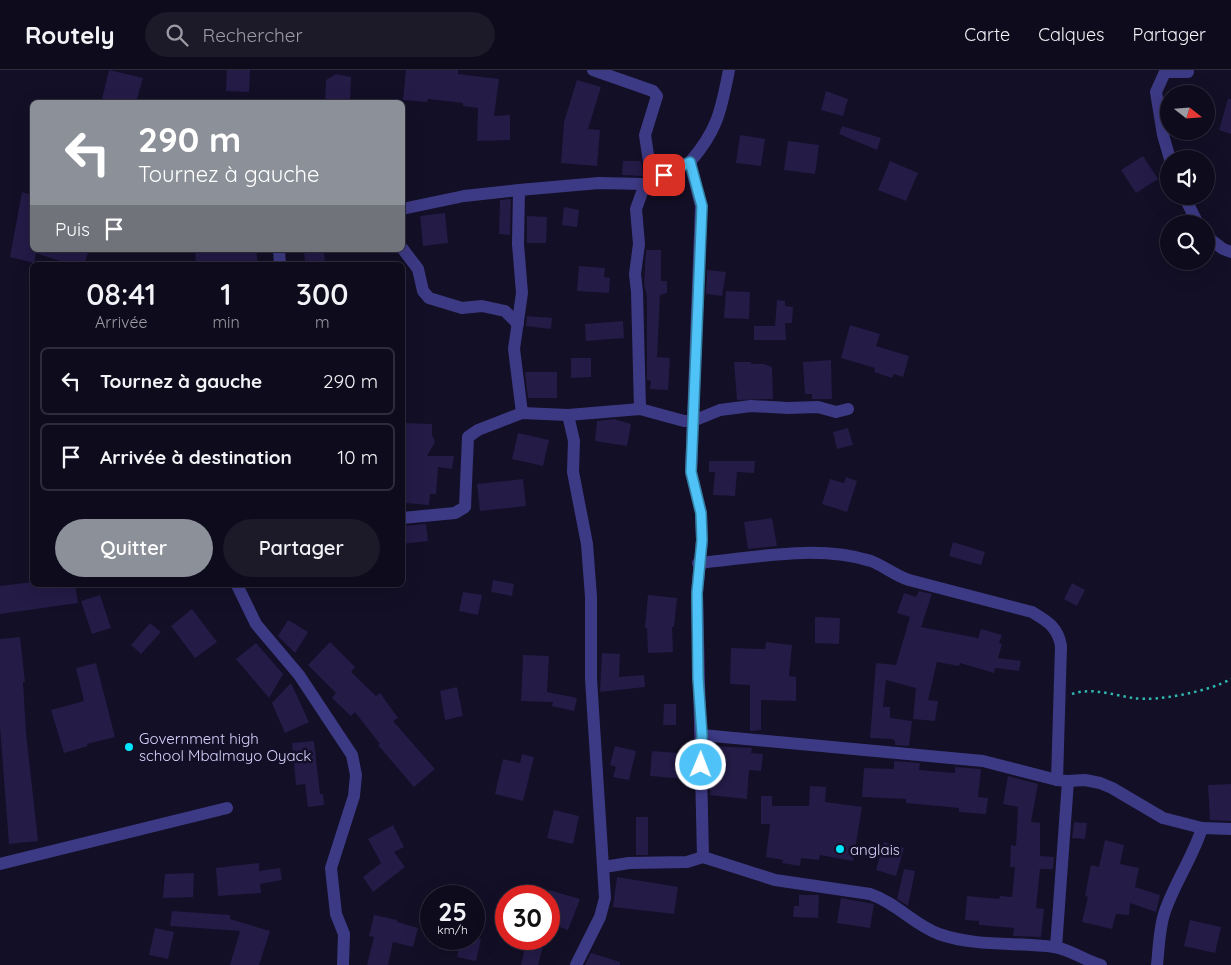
<!DOCTYPE html>
<html lang="fr">
<meta charset="utf-8">
<style>
body{margin:0;font-family:Quicksand,sans-serif;background:#1c1929;color:#f1f3f6;height:100vh;display:flex;flex-direction:column;font-size:19px;white-space:nowrap}
*{box-sizing:border-box;margin:0}
p{font-size:16px;color:#9b9ba3}
.icon{flex:none;width:28px;height:28px;fill:none;stroke:currentColor;stroke-width:2;stroke-linecap:round;stroke-linejoin:round}
.map{position:relative;flex:1;overflow:hidden}
.side{position:absolute;left:30px;top:192px;width:375px;height:325px;display:flex;flex-direction:column;background:#0e0b1c;border-radius:8px;box-shadow:0 5px 20px #0002,0 0 0 1px #2e2b3b}
.side>*{flex:none}
.top-card{position:absolute;left:30px;top:30px;width:375px;height:152px;border-radius:8px;box-shadow:0 5px 20px #0002,0 0 0 1px #2e2b3b;background:#8c9099;color:#fff;overflow:hidden}
.needle{width:32px;rotate:107deg}
.buttons{position:absolute;left:1160px;top:15px;display:grid;gap:10px}
.buttons a{display:grid;place-items:center;width:55px;height:55px;border-radius:50%;background:#0e0b1c;box-shadow:0 5px 20px #0002,0 0 0 1px #2e2b3b;font-size:25px}
.speed{position:absolute;left:420px;top:815px;display:flex;gap:10px;font-size:25px;font-weight:700;text-align:center}
.speed>*{display:grid;place-content:center;width:65px;height:65px;border-radius:50%;background:#0e0b1c;box-shadow:0 5px 20px #0002,0 0 0 1px #2e2b3b;line-height:1}
.speed small{font-size:12px;font-weight:400}
.speed .limit{border:8px solid #d22;background:#fff;color:#111}
.pin{position:absolute;display:grid;place-items:center;width:42px;height:42px;color:#fff;margin:-21px;border-radius:10px;box-shadow:0 2px 8px #0006}
.me{position:absolute;width:55px;margin:-28px;rotate:1deg;stroke-linejoin:round;filter:drop-shadow(0 0 4px #0008)}
.turn{display:flex;align-items:center;gap:18px;height:105px;padding:0 25px;font-size:22px}
.turn .icon{width:65px;height:65px;stroke-width:2.5}
.turn b{display:block;font-size:35px;line-height:42px}
.then{display:flex;align-items:center;height:48px;padding:0 25px;background:#0003;gap:10px;font-size:19px}
.eta{display:flex;justify-content:space-evenly;align-items:center;height:85px;text-align:center}
.eta b{font-size:30px;font-weight:600;line-height:35px}
.primary-button{display:flex;gap:10px;margin-top:auto;padding:10px 25px}
.primary-button a{flex:1;height:58px;border-radius:30px;background:#8c9099;color:#fff;font-size:20px;font-weight:600;line-height:58px;text-align:center}
.primary-button a+a{background:#1c1929;color:#f1f3f6}
ul{padding:0;list-style:none}
li{display:flex;align-items:center;gap:15px;height:68px;margin:0 10px 8px;padding:0 15px;border:2px solid #2e2b3b;border-radius:8px}
li div{flex:1}
li b{display:block;font-size:19px}
li em{font-style:normal}
header{display:flex;align-items:center;gap:30px;box-sizing:border-box;height:70px;padding:0 25px;background:#0e0b1c;border-bottom:1px solid #2e2b3b}
header strong{font-size:24px}
nav{display:flex;gap:28px;margin-inline-start:auto;font-size:18px}
.search{width:350px;height:45px;background:#1c1929;display:flex;align-items:center;gap:12px;box-sizing:border-box;padding:0 18px;border-radius:28px;color:#9b9ba3;font-size:19px}
.map>svg:first-child{display:block}
.building{fill:#241b47}
.lines{fill:none;stroke-linecap:round;stroke-linejoin:round}
.path{stroke:#2fb8b0;stroke-width:2.5;stroke-dasharray:2.5 4;stroke-linecap:butt}
.street{stroke:#3d3a85;stroke-width:12}
.route-casing{stroke:#337fa1;stroke-width:12}
.route{stroke:#4fc3f7;stroke-width:9}
.poi-dot{fill:#00e5ff;stroke:#130f26;stroke-width:2}
.labels{text-anchor:middle;dominant-baseline:central;stroke-width:5;stroke-linejoin:round;paint-order:stroke}
.poi-label{font-size:15px;fill:#d9d4ff;stroke:#130f26;text-anchor:start}
</style>
<header>
<strong>Routely</strong>
<div class="search"><svg class="icon" aria-label="search" viewBox="0 0 24 24"><circle cx="10" cy="10" r="6"/><path d="M15 15l6 6"/></svg>Rechercher</div>
<nav><a>Carte</a><a>Calques</a><a>Partager</a></nav>
</header>
<div class="map">
<svg width="1231" height="895" viewBox="0 0 1231 895">
<rect width="100%" height="100%" fill="#130f26"/>
<g class="building">
<polygon points="109,0 143,8 136,32 115,32 102,29"/>
<polygon points="227,0 250,0 249,22 226,21"/>
<polygon points="406,0 458,0 458,4 499,9 494,46 510,45 510,70 477,71 478,38 463,36 463,33 428,29 427,32 403,30"/>
<polygon points="336,4 351,7 350,32 325,32 326,10"/>
<polygon points="577,10 601,17 588,59 600,60 597,96 561,93 564,52"/>
<polygon points="826,21 848,29 843,46 821,40"/>
<polygon points="1228,29 1231,29 1231,64 1219,60"/>
<polygon points="842,56 881,68 877,80 839,64"/>
<polygon points="740,65 765,69 761,96 736,93"/>
<polygon points="788,71 819,75 815,104 784,100"/>
<polygon points="1143,86 1158,109 1136,123 1121,100"/>
<polygon points="623,91 641,91 643,106 622,105"/>
<polygon points="890,91 918,103 906,131 878,120"/>
<polygon points="22,122 32,125 32,180 89,180 84,195 72,195 36,183 34,193 10,187"/>
<polygon points="511,129 510,165 499,164 500,130"/>
<polygon points="564,137 579,140 577,157 562,155"/>
<polygon points="445,143 448,173 423,176 420,146"/>
<polygon points="527,146 547,147 546,173 527,173"/>
<polygon points="256,180 258,195 236,195 236,193 196,194 195,181"/>
<polygon points="304,180 324,180 325,195 305,195"/>
<polygon points="646,180 661,180 661,211 667,211 667,223 660,225 657,287 670,288 668,320 650,319 651,311 647,310 647,227 644,214"/>
<polygon points="579,196 605,198 604,207 610,208 609,223 577,221"/>
<polygon points="707,200 726,202 722,226 706,224"/>
<polygon points="726,221 750,222 749,249 724,248"/>
<polygon points="777,230 785,231 785,236 793,237 792,253 785,253 786,270 754,270 754,256 775,256"/>
<polygon points="527,246 552,248 551,259 526,256"/>
<polygon points="623,251 624,268 586,271 585,254"/>
<polygon points="850,255 880,264 876,276 909,286 903,307 894,304 892,308 874,302 875,298 841,288"/>
<polygon points="571,288 591,288 591,307 571,308"/>
<polygon points="831,290 832,329 812,329 812,324 805,324 803,292"/>
<polygon points="734,292 751,292 751,294 764,294 772,297 773,329 737,330"/>
<polygon points="525,302 557,302 557,328 528,328"/>
<polygon points="614,349 631,354 627,376 595,371 597,351"/>
<polygon points="405,353 432,354 432,365 435,372 427,386 454,386 452,399 438,397 436,424 430,424 429,435 405,433 406,422 402,421"/>
<polygon points="848,358 853,375 837,379 833,362"/>
<polygon points="518,363 549,370 543,396 512,389"/>
<polygon points="709,391 755,391 754,403 737,402 735,426 713,425 715,402 709,402"/>
<polygon points="846,407 857,411 847,442 822,434 830,409 844,413"/>
<polygon points="523,409 526,436 480,441 477,414"/>
<polygon points="772,448 777,476 748,479 744,452"/>
<polygon points="426,454 428,471 402,474 402,456"/>
<polygon points="953,472 985,482 981,495 949,486"/>
<polygon points="493,510 514,514 512,526 491,522"/>
<polygon points="32,512 32,515 75,515 78,533 0,544 0,516"/>
<polygon points="1072,513 1085,520 1077,536 1064,529"/>
<polygon points="919,521 932,524 921,557 978,568 981,559 1002,565 999,573 1002,574 998,588 1021,591 1019,601 995,598 994,603 960,593 959,596 937,592 928,630 938,631 935,651 913,649 916,618 886,610 883,637 890,637 890,648 912,651 909,676 895,675 895,671 893,669 870,668 876,593 896,595 910,547 897,543 904,523 916,527"/>
<polygon points="463,522 482,525 478,545 459,541"/>
<polygon points="100,525 111,558 92,564 81,531"/>
<polygon points="648,525 677,528 674,557 672,557 673,582 648,583 647,558 645,558"/>
<polygon points="192,539 217,572 195,588 171,556"/>
<polygon points="815,547 840,548 839,574 815,573"/>
<polygon points="288,550 308,562 295,583 278,566"/>
<polygon points="150,553 161,562 141,584 131,575"/>
<polygon points="20,567 25,612 23,612 26,663 38,771 9,774 0,657 0,569"/>
<polygon points="330,572 355,597 351,602 376,626 380,623 398,648 393,651 435,699 414,717 378,675 380,674 355,642 351,646 332,628 336,623 308,595"/>
<polygon points="766,572 792,575 789,606 796,607 796,631 761,630 761,660 750,661 750,615 730,614 731,578 765,579"/>
<polygon points="256,573 283,604 269,628 236,589"/>
<polygon points="602,583 620,584 619,607 644,605 645,617 600,622"/>
<polygon points="523,585 549,586 547,622 577,628 574,641 552,636 553,632 521,631"/>
<polygon points="96,593 115,667 87,674 88,676 64,683 51,640 84,631 76,598"/>
<polygon points="291,613 309,652 285,663 272,633"/>
<polygon points="457,617 463,646 445,650 440,621"/>
<polygon points="664,634 676,634 676,655 663,655"/>
<polygon points="314,671 320,724 323,724 324,735 308,737 305,714 296,715 292,673"/>
<polygon points="615,676 636,681 629,710 613,707 616,697 610,695"/>
<polygon points="712,676 752,678 751,683 763,684 761,701 749,700 747,729 710,725"/>
<polygon points="652,681 678,683 678,688 688,689 686,709 650,706"/>
<polygon points="522,684 534,687 523,731 495,724 503,689 520,693"/>
<polygon points="894,691 920,693 919,700 955,703 955,697 981,699 978,727 988,728 986,744 959,742 959,738 906,733 906,729 862,727 864,698 894,699"/>
<polygon points="1008,706 1038,714 1031,752 1040,753 1040,786 1054,787 1053,799 1040,799 1036,838 1044,839 1041,867 1013,866 1014,858 979,855 979,851 965,850 967,826 999,829 1000,826 1012,827 1015,797 1010,797 1011,775 1016,776 1018,737 1003,734"/>
<polygon points="1231,714 1231,751 1210,750 1208,715"/>
<polygon points="810,716 826,717 825,732 862,737 853,791 820,785 819,790 801,788 800,796 782,793 783,790 766,787 770,754 761,754 761,726 772,726 772,736 809,736"/>
<polygon points="554,740 579,746 573,774 547,768"/>
<rect x="636" y="747" width="12" height="38"/>
<polygon points="1074,752 1087,753 1085,769 1072,768"/>
<polygon points="393,755 404,777 394,782 405,797 373,822 363,807 381,793 368,769"/>
<polygon points="1105,770 1124,775 1120,794 1139,798 1135,817 1160,825 1156,842 1130,833 1129,845 1116,844 1112,859 1082,852 1088,827 1085,826 1091,795 1099,797"/>
<polygon points="884,772 904,778 896,806 876,800"/>
<polygon points="259,793 259,801 280,798 282,810 260,814 261,823 218,826 216,798"/>
<polygon points="904,799 915,801 908,836 897,829"/>
<polygon points="194,803 193,827 163,828 165,804"/>
<polygon points="617,807 678,817 674,844 613,837"/>
<polygon points="549,820 580,829 568,860 549,853"/>
<polygon points="799,825 819,825 818,848 793,847 794,836 799,836"/>
<polygon points="841,828 874,834 870,858 837,853"/>
<polygon points="172,841 230,845 230,849 270,861 259,895 230,895 240,861 170,856"/>
<polygon points="374,845 397,850 397,852 418,858 413,877 393,872 388,895 367,895 374,867 369,866"/>
<polygon points="1190,850 1221,857 1215,883 1184,876"/>
<polygon points="155,858 174,862 168,889 149,885"/>
<polygon points="461,869 481,869 476,891 457,887"/>
<polygon points="527,869 545,869 538,895 521,895"/>
<polygon points="591,883 620,892 620,895 585,895"/>
</g>
<g class="lines">
<path class="path" d="M1072 624C1092 617 1113 625 1133 628 1157 632 1210 621 1231 609"/>
<g class="street">
<polyline points="593,0 653,21 657,26 645,65 652,112"/>
<polyline points="1170,89 1163,65 1156,22 1165,2 1188,2"/>
<polyline points="519,120 518,174 522,223 514,279 522,343"/>
<polyline points="1184,126 1198,154"/>
<polyline points="402,139 464,126 519,120 599,113 645,114 690,92"/>
<polyline points="1206,166 1223,179 1231,182"/>
<polyline points="402,178 418,199 423,221 429,228 462,238 482,236 505,241 518,254"/>
<polyline points="279,180 280,195"/>
<polyline points="640,339 637,222 635,204 639,174 636,139 645,114"/>
<polyline points="568,345 574,371 573,402 587,474 591,527 591,609 605,828 600,847 576,895"/>
<polyline points="402,448 455,443 465,437 468,367 478,360 522,343 568,345 640,339 684,351 693,351 720,340 751,336 788,338 818,337 836,342 848,339"/>
<path d="M698 493C754 488 816 474 871 491 884 496 896 506 909 510L1032 542C1047 551 1058 557 1061 576L1057 710 1068 711 1056 877"/>
<polyline points="237,515 256,554 299,605 352,685 356,705 354,726 331,798 336,844 344,864 343,895"/>
<polyline points="702,665 983,691 1057,710"/>
<path d="M1068 711 1085 710 1100 713 1112 718 1163 748 1202 758C1193 787 1175 812 1165 841 1159 858 1159 877 1157 895"/>
<polyline points="1202,758 1231,759"/>
<path d="M703 787 697 523 702 470 701 443 691 402 701 136 690 92C718 60 721 40 729 0"/>
<polyline points="0,794 227,738"/>
<path d="M604 797 629 793 687 792 703 787 775 810 870 824C897 833 914 855 939 864 976 877 1016 872 1054 877 1070 879 1085 891 1101 895"/>
</g>
</g>
<g class="lines">
<defs>
<polyline id="route" points="664,105 690,92 702,136 691,402 701,443 702,470 697,523 698,608 702,665 701,695"/>
</defs>
<use href="#route" class="route-casing"/>
<use href="#route" class="route"/>
</g>
<g class="poi-dot">
<circle cx="129" cy="677" r="5"/>
<circle cx="840" cy="779" r="5"/>
</g>
<g class="labels">
<g class="poi-label">
<text x="139" y="668">Government high<tspan x="139" dy="17">school Mbalmayo Oyack</tspan></text>
<text x="850" y="779">anglais</text>
</g>
</g>
</svg>
<div class="buttons">
<a><svg class="needle" viewBox="-14 -14 28 28"><path d="M0-13l5 13h-10z" fill="#e53935"/><path d="M0 13l5-13h-10z" fill="#9b9ba3"/></svg></a>
<a><svg class="icon" aria-label="sound" viewBox="0 0 24 24"><path d="M4 9h4l5-4v14l-5-4H4zM17 9q2 3 0 6"/></svg></a>
<a><svg class="icon" aria-label="search" viewBox="0 0 24 24"><circle cx="10" cy="10" r="6"/><path d="M15 15l6 6"/></svg></a>
</div>
<div class="speed"><div>25<small>km/h</small></div><div class="limit">30</div></div>
<div class="pin" style="left:664px;top:105px;background:#d93025"><svg class="icon" aria-label="arrive" viewBox="0 0 24 24"><path d="M6 21V4h12l-3 4 3 4H6"/></svg></div>
<svg class="me" style="left:701px;top:695px" viewBox="-20 -20 40 40"><circle r="17" fill="#4fc3f7" stroke="#fff" stroke-width="3"/><path d="M0-11L8 9 0 5-8 9z" fill="#fff"/></svg>
<div class="top-card">
<div class="turn"><svg class="icon" aria-label="left" viewBox="0 0 24 24"><path d="M17 20v-9H6M10 6l-5 5 5 5"/></svg><div><b>290 m</b>Tournez à gauche</div></div>
<div class="then">Puis<svg class="icon" aria-label="arrive" viewBox="0 0 24 24"><path d="M6 21V4h12l-3 4 3 4H6"/></svg></div>
</div>
<section class="side">
<div class="eta">
<div><b>08:41</b><p>Arrivée</p></div>
<div><b>1</b><p>min</p></div>
<div><b>300</b><p>m</p></div>
</div>
<ul>
<li><svg class="icon" aria-label="left" viewBox="0 0 24 24"><path d="M17 20v-9H6M10 6l-5 5 5 5"/></svg><div><b>Tournez à gauche</b></div><em>290 m</em></li>
<li><svg class="icon" aria-label="arrive" viewBox="0 0 24 24"><path d="M6 21V4h12l-3 4 3 4H6"/></svg><div><b>Arrivée à destination</b></div><em>10 m</em></li>
</ul>
<div class="primary-button"><a>Quitter</a><a>Partager</a></div>
</section>
</div>
